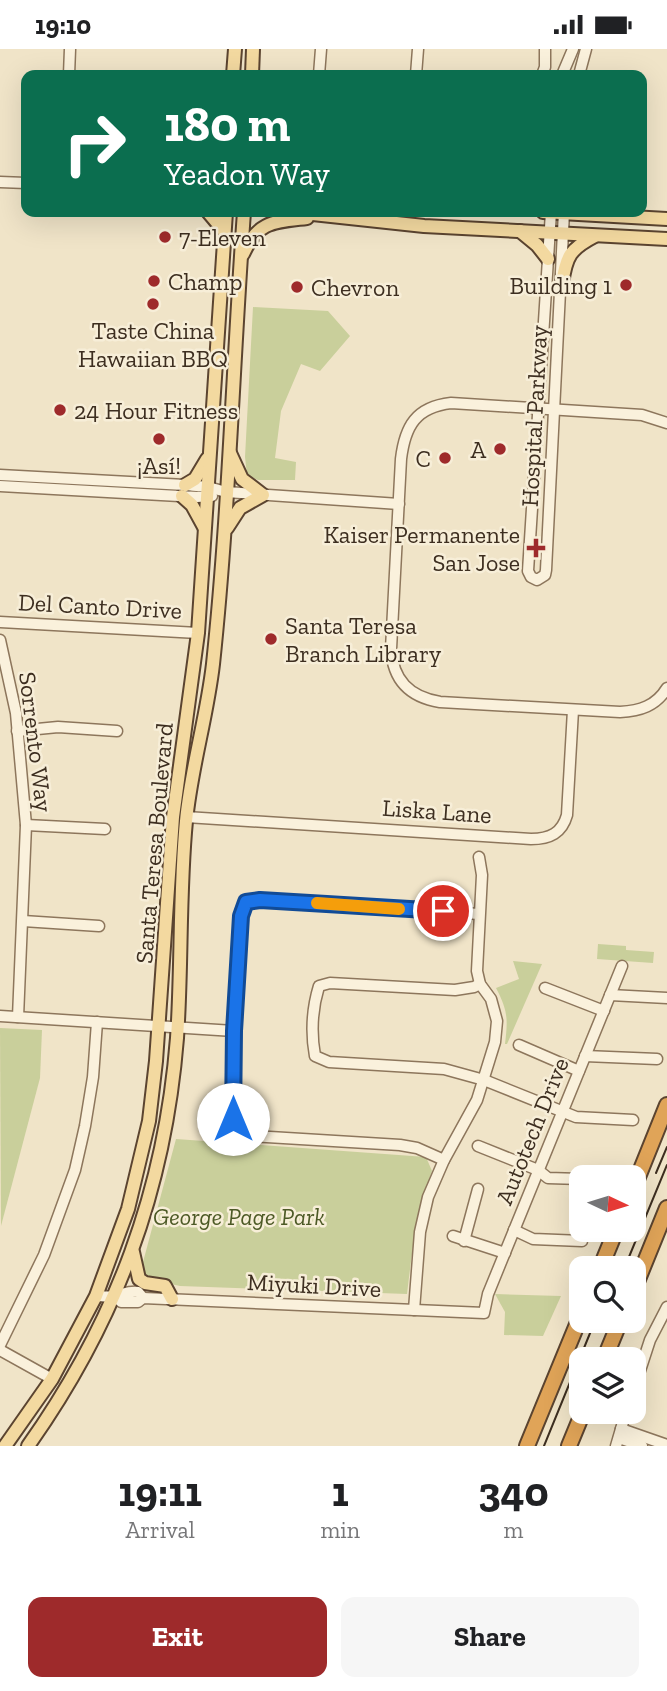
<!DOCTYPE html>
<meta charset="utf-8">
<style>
body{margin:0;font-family:"Zilla Slab",serif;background:#f6f6f6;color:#202124;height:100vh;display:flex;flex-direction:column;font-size:26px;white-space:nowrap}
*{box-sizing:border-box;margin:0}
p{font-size:23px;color:#757577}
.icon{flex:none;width:38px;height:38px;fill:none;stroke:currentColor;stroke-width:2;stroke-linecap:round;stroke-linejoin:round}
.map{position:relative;height:1397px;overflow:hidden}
.drawer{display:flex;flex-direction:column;background:#fff;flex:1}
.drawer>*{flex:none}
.banner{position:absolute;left:21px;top:21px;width:626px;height:147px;border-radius:14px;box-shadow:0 7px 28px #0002;background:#0b6e4f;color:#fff;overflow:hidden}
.needle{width:46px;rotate:94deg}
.controls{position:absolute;left:569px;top:1116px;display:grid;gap:14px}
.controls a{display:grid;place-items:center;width:77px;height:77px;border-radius:14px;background:#fff;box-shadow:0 7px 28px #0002;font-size:35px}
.pin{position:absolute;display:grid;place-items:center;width:60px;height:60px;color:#fff;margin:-30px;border:4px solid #fff;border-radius:50%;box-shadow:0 2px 7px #0007}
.me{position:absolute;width:77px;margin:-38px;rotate:0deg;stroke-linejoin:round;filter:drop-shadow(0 0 5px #0008)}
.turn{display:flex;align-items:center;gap:24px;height:147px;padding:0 28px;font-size:32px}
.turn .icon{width:91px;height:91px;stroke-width:2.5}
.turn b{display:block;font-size:49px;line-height:60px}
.eta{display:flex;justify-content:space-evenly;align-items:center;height:119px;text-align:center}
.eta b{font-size:42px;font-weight:800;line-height:49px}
.action{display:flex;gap:14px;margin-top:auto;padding:14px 28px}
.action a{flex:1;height:80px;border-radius:14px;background:#9e2a2b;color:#fff;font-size:28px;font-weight:800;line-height:80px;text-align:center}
.action a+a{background:#f6f6f6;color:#202124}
.status{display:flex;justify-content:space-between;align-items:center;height:49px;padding:0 35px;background:#fff;direction:ltr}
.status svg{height:19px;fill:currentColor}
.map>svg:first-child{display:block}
.green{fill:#c9cf9b}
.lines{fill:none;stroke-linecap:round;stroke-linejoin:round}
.minor-casing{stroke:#8d765c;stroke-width:13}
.major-casing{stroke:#5b4430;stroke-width:16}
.highway-casing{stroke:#5b4430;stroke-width:18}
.minor{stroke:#faf1dc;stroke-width:10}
.major{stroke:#f3d9a0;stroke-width:12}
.highway{stroke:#e0a458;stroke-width:14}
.tram{stroke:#3d2e20;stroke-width:2}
.route-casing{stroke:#114b97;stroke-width:18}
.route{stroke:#1a73e8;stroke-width:12}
.slow{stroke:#f59e0b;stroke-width:12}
.poi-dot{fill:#9e2a2b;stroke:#f7eed8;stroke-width:2.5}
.labels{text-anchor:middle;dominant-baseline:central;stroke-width:5;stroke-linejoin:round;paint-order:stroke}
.poi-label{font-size:24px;fill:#3d2e20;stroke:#f7eed8;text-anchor:start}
.street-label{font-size:24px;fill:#3d2e20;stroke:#f7eed8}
.park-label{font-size:24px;font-style:italic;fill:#4d5a26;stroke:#f7eed8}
</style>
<div class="status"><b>19:10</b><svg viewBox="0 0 49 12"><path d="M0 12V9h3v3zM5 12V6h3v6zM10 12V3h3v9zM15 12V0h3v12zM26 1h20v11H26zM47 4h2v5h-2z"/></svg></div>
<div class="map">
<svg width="667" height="1397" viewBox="0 0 667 1397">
<rect width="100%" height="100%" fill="#f0e4c8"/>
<g class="green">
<polygon points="253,258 328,262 350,287 320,322 301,315 281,362 275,409 296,413 295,431 258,431 247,426 245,408"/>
<polygon points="598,895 626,897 626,901 654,903 653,914 597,910"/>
<path d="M513 912 542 915 507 995H505C508 970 508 962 496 939L519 930Z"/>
<polygon points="0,979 42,981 40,1029 1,1177"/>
<path d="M176 1090 426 1108 432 1122C417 1162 412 1202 407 1245L180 1237 139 1228Z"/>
<polygon points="495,1245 561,1247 543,1287 504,1286 505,1263"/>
</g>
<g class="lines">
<defs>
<g id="minor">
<polyline points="69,26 70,0"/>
<polyline points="319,26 321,0"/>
<polyline points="416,26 418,0"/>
<polyline points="542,26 545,18 545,0"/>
<polyline points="562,26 573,0"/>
<polyline points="579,26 586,0"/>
<polyline points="0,133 26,134"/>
<polyline points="551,163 528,522 531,528 537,531 545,526 546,521 564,163"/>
<path d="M667 374 642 366 451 354C416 358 405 377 401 410L391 600C393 631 409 648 440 653L620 663C640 662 656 657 667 639"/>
<polyline points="0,426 185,436 208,438 226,443 399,455"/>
<polyline points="0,437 197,448 212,447"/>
<polyline points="0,573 198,584"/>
<polyline points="0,591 16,664 26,776 18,968"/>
<polyline points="17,682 58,678 117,682"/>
<path d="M186 768 531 790C550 790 562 784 567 766L573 661"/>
<polyline points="26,776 105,780"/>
<polyline points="23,872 99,877"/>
<path d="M480 935 474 938 455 941 330 934 319 937C312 960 311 985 315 1007L329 1013 444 1020 484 1031 576 1068 633 1071"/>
<polyline points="545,939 604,962"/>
<polyline points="610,946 667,949"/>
<polyline points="0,967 234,982"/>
<polyline points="519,996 579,1022"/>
<polyline points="585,1007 657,1010"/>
<polyline points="478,1097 538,1121 548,1129 581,1130"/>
<polyline points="444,1111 417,1099 400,1096 252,1087 239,1083 233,1070 234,982 241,867 246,853 260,851 479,865"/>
<polyline points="514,1181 533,1190 582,1192"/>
<polyline points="453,1187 505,1204"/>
<polyline points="464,1192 478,1140"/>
<path d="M96 1247C101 1247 109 1248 114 1247 124 1245 128 1242 138 1243L143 1249"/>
<polyline points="115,1247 121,1253 138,1253 143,1249 484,1264 488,1245 622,917"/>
<polyline points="414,1261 420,1183 428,1148 444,1111 477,1051 495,993 497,972 491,950 480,935 477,922 482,826 479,808"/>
<polyline points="0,1296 44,1206 75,1121 85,1077 93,1028 97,973"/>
<polyline points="0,1301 52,1330"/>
<polyline points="634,1340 650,1291 667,1258"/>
<polyline points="621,1380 667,1396"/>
<polyline points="619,1389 642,1397"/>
<polyline points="616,1397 626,1363"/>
</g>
<g id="major">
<polyline points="233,26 235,0"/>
<polyline points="252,26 253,0"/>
<polyline points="208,163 224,182"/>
<polyline points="294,163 424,177 667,190"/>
<polyline points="543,163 667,170"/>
<polyline points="520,182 537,196 548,210"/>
<path d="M243 205C258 172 273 173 307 169"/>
<path d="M562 235C566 207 570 200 595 187"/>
<polyline points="185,436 195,430 207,410"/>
<polyline points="182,447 192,456 204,478"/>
<polyline points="227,479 240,459 263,446 242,430 230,404"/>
<polyline points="133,1203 139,1230 145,1234 165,1237 172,1250"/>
<polyline points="5,1397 52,1330 96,1247 128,1160 149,1072 156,1012 173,768 198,584 226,163"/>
<path d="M28 1397C116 1273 165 1141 177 989 182 917 179 844 186 772 191 719 207 668 213 615 229 465 233 313 244 163"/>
</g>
<g id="highway">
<polyline points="634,1138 667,1056"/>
<polyline points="600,1220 616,1181"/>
<polyline points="634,1240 667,1159"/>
<polyline points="604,1311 620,1272"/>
<polyline points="527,1397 581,1266"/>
<polyline points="569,1397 583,1363"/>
</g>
</defs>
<use href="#minor" class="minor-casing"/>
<use href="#major" class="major-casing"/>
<use href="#highway" class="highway-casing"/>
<use href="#minor" class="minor"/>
<use href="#major" class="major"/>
<use href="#highway" class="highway"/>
<g class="tram">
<polyline points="656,1124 667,1098"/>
<polyline points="624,1220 667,1116"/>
<polyline points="544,1397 595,1272"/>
</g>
</g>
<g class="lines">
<defs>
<polyline id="route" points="233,1070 234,982 241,867 246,853 260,851 443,862"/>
</defs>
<use href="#route" class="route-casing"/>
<use href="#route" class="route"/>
<polyline class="slow" points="317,854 399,860"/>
</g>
<g class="poi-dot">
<circle cx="165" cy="188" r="7"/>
<circle cx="154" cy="232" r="7"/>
<circle cx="626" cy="236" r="7"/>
<circle cx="297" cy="238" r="7"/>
<circle cx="153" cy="255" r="7"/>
<circle cx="60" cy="361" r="7"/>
<circle cx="159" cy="390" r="7"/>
<circle cx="500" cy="400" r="7"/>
<circle cx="445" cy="409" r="7"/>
<path d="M532.5 488.5h7v7h7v7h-7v7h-7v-7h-7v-7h7z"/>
<circle cx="271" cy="590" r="7"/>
</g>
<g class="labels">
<g class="poi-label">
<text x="179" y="188">7-Eleven</text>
<text x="168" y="232">Champ</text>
<text x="612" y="236" text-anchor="end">Building 1</text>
<text x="311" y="238">Chevron</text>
<text x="153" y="281" text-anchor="middle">Taste China<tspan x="153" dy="28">Hawaiian BBQ</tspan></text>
<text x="74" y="361">24 Hour Fitness</text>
<text x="486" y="400" text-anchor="end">A</text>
<text x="431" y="409" text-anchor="end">C</text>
<text x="159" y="416" text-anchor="middle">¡Así!</text>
<text x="520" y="485" text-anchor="end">Kaiser Permanente<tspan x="520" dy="28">San Jose</tspan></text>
<text x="285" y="576">Santa Teresa<tspan x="285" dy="28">Branch Library</tspan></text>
</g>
<g class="street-label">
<text transform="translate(534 367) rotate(-87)">Hospital Parkway</text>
<text transform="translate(100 557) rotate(3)">Del Canto Drive</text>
<text transform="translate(36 693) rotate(83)">Sorrento Way</text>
<text transform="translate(437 762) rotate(4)">Liska Lane</text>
<text transform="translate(154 794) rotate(-85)">Santa Teresa Boulevard</text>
<text transform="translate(532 1082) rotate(-68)">Autotech Drive</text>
<text transform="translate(314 1236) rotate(3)">Miyuki Drive</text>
</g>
<g class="park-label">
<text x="239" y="1167">George Page Park</text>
</g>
</g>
</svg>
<div class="controls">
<a><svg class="needle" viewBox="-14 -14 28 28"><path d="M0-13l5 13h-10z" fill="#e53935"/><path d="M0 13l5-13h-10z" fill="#757577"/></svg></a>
<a><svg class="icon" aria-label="search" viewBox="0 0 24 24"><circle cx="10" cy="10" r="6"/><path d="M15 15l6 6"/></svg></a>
<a><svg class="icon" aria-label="layers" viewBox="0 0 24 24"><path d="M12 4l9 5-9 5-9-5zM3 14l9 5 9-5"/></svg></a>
</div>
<div class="pin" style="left:443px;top:862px;background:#d93025"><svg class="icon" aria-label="arrive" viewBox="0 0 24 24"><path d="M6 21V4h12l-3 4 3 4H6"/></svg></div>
<svg class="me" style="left:233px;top:1070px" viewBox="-20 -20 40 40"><circle r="19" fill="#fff"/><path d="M0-13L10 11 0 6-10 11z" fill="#1a73e8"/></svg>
<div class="banner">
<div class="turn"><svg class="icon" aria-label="right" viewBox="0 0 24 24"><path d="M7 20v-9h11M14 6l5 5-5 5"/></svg><div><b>180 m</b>Yeadon Way</div></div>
</div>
</div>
<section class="drawer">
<div class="eta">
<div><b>19:11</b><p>Arrival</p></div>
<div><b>1</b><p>min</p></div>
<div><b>340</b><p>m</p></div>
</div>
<div class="action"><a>Exit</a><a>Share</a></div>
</section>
